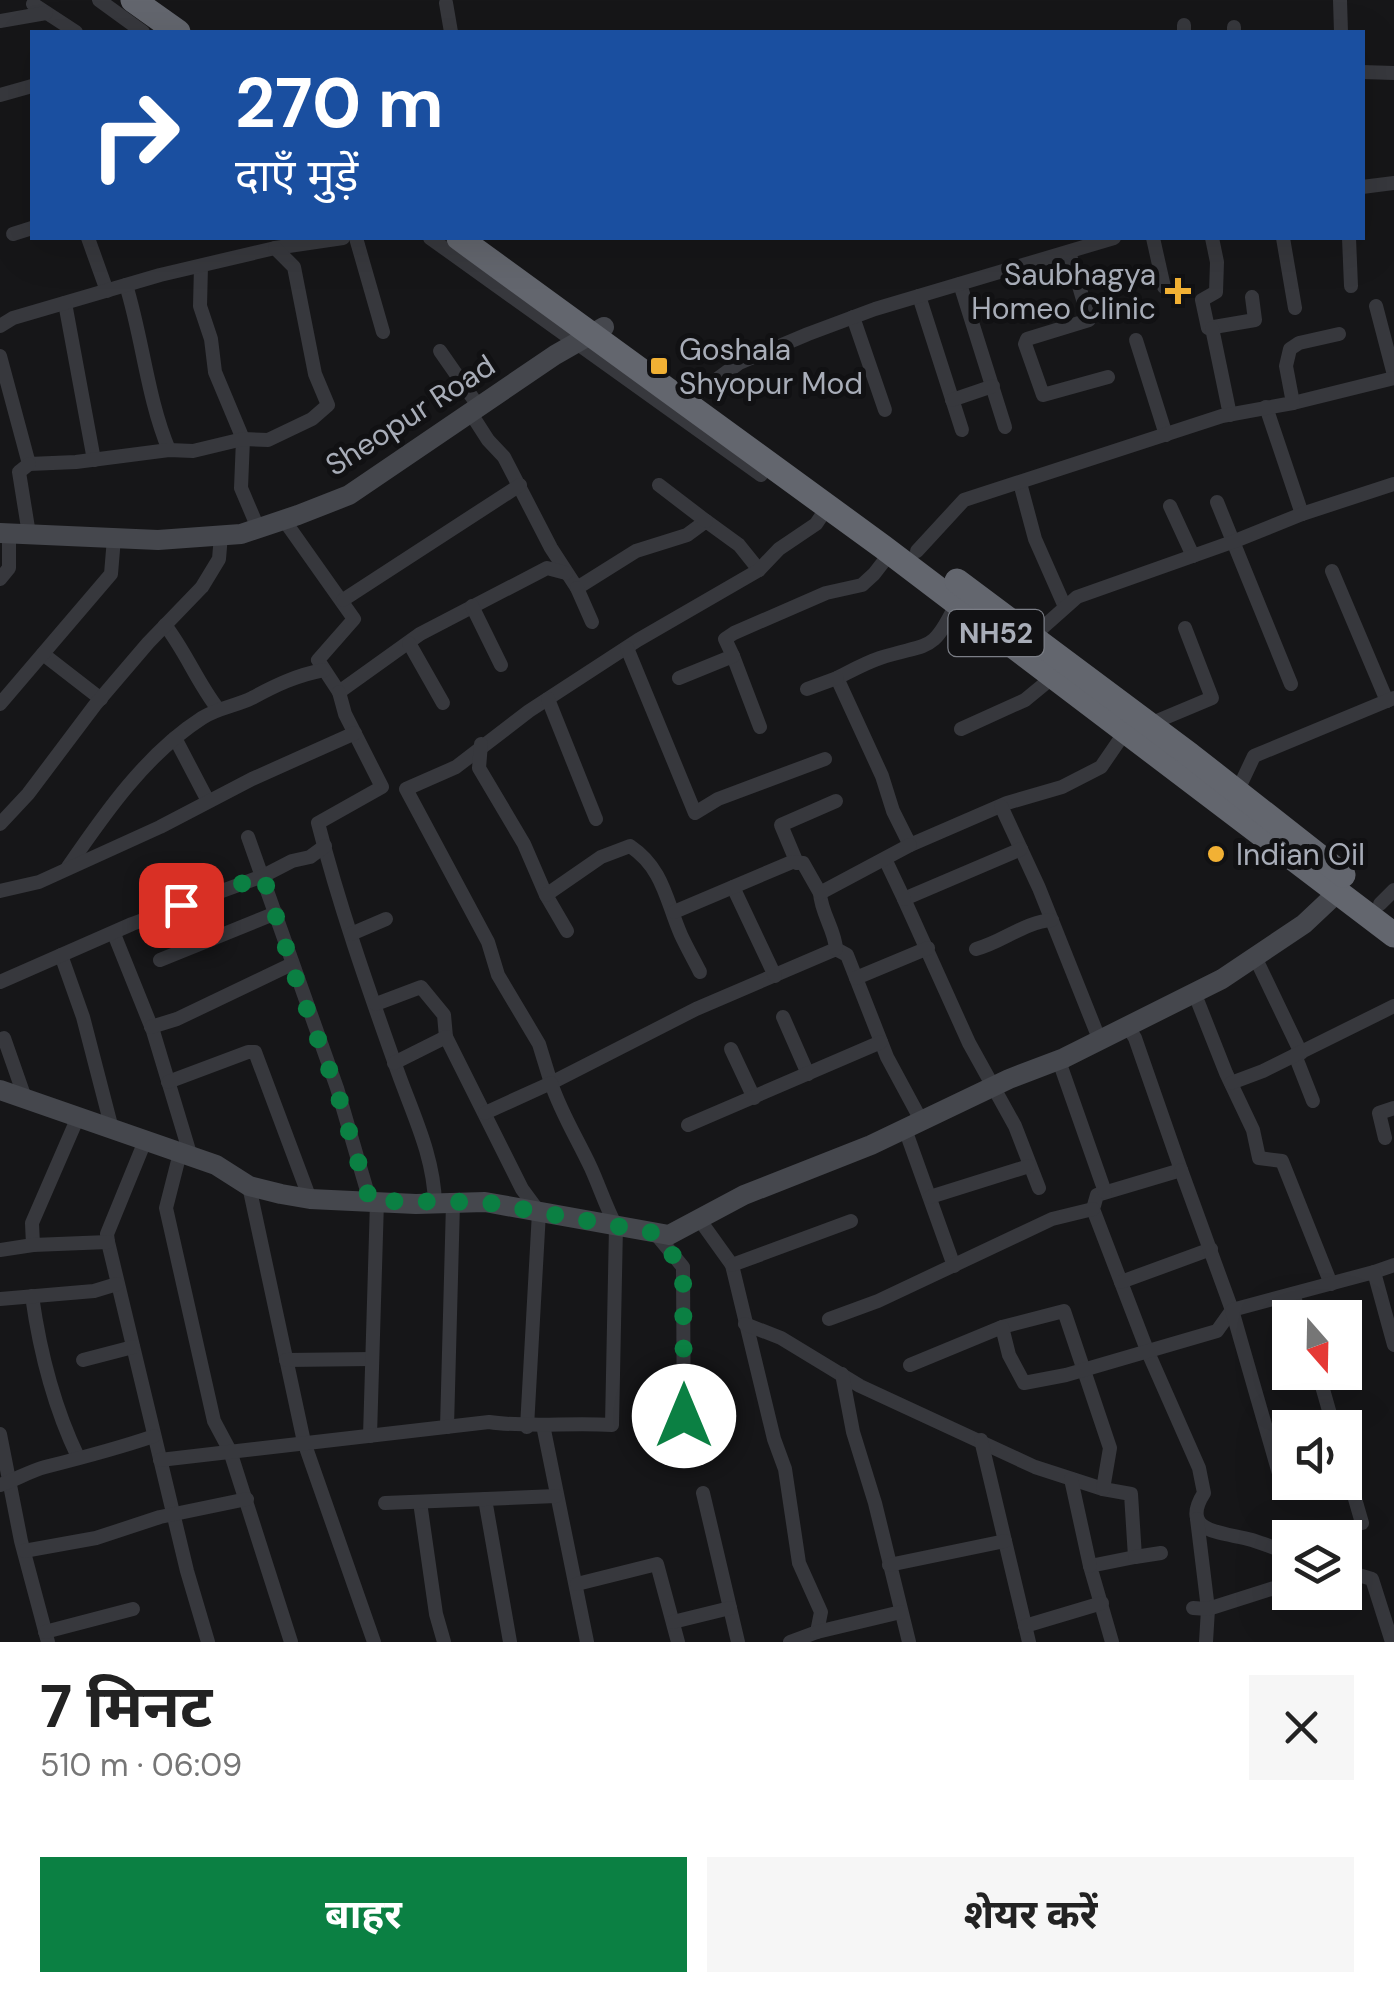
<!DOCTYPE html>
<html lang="hi">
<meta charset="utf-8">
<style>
body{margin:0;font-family:"DM Sans","Noto Sans Devanagari",sans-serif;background:#f6f6f6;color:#222;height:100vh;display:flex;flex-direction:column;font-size:38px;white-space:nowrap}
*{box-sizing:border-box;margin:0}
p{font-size:32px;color:#767676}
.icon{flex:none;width:55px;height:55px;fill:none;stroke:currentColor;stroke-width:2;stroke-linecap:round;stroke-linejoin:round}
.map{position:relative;height:1642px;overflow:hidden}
.side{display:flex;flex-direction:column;background:#fff;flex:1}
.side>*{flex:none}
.guide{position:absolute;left:30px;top:30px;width:1335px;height:210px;border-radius:0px;box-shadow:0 10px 40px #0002;background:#1a4fa0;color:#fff;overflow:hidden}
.needle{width:65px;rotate:160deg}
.controls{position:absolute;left:1272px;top:1300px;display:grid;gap:20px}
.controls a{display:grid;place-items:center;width:90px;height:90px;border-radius:0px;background:#fff;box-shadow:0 10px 40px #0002;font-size:50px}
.pin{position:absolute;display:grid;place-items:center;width:85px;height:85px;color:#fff;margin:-42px;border-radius:20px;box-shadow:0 5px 15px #0006}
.me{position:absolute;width:110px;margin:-55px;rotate:0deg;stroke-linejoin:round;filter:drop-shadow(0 0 8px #0008)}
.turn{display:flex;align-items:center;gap:35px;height:210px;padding:0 40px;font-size:45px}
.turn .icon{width:130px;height:130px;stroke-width:2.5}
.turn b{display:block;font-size:70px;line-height:85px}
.round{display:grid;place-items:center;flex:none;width:105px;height:105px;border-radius:0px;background:#f6f6f6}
.summary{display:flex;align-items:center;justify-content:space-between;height:170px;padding:0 40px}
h1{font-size:60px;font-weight:700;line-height:75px}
.action{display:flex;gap:20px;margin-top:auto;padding:20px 40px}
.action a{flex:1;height:115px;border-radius:0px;background:#0b8043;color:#fff;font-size:40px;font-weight:700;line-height:115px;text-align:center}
.action a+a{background:#f6f6f6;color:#222}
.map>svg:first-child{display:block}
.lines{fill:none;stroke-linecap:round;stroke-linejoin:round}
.street{stroke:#37383d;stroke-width:14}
.secondary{stroke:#45474d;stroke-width:20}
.highway{stroke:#63666e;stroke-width:25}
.route{stroke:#0b8043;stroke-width:18;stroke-dasharray:0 32.4}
.poi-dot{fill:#f2b134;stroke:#111113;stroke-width:4}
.labels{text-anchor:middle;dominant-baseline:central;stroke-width:10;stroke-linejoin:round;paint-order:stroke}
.shield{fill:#111113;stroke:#7b7e86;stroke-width:2.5}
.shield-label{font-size:28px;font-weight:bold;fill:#a8adb8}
.poi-label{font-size:30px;fill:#a8adb8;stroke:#111113;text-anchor:start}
.street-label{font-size:30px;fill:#a8adb8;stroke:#111113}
</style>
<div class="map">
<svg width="1394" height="1642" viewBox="0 0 1394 1642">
<rect width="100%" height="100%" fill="#161618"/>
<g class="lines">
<g class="street">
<polyline points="99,0 143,32"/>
<polyline points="1340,0 1341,32"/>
<polyline points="446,3 451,32"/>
<polyline points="33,4 76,32"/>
<polyline points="0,21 46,13"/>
<polyline points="1184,32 1184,25"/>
<polyline points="1234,32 1234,27"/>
<polyline points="1362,72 1394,73"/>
<polyline points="0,95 32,86"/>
<polyline points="1362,187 1394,183"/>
<polyline points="13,234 32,228"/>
<polyline points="88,238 107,291"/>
<polyline points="356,238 383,332"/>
<polyline points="430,238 761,475"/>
<polyline points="1153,238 1164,287"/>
<polyline points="1212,238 1217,262 1216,292 1202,300 1208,328 1255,320 1252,297"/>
<polyline points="1283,238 1295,308"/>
<polyline points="1349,238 1351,286"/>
<polyline points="1069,252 1089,320 1027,339 1025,344 1043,395 1108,377"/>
<polyline points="201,266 200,306 211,339 215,372 243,439 241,488 258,528"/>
<polyline points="960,284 1005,427"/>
<path d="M126 285C143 340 147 397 169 450"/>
<polyline points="919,296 962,430"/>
<polyline points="65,303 94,460"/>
<polyline points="1376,306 1394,375"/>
<polyline points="853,317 885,410"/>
<polyline points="0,326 13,318 160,275 275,248 343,238"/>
<polyline points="1212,328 1230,415"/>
<polyline points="1136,340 1166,435"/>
<polyline points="440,351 479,407"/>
<polyline points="0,356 29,464 76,462 169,450 193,451 243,439 268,440 312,419 328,405 315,374 294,267 275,248"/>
<polyline points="697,394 739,363 808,334 875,309 1114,238"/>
<polyline points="952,400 993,386"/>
<polyline points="1293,403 1394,378"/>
<polyline points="1266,407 1302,514"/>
<polyline points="470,412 488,440 504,457 551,548 577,588 636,551 687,535 706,521 739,545 759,570"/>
<polyline points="29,464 19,472 29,534"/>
<polyline points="1020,483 1035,539 1065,607"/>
<polyline points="659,485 706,521"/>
<polyline points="1217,502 1291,684"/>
<polyline points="828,506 816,524 779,549 759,570 638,640 529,711 456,767 406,789 488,942 498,975 539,1044 551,1083 696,1009 836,949 847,955 887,1057 922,1122"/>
<polyline points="1170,506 1193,556"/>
<polyline points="284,520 354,619 318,660 339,692 420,634 547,568 566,573"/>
<polyline points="917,551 964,500 1222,416 1293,403 1286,366 1290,349 1299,343 1339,334"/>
<polyline points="1332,571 1387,701"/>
<polyline points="0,579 9,568 9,533"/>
<polyline points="577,588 592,622"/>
<polyline points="343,600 520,485"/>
<path d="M957 602C932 655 929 642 880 658 865 663 851 671 837 678L882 776 893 811 910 845 1007 803 1062 787 1101 767 1125 732"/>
<polyline points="472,606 501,665"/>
<path d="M165 625C186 652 197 682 218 709"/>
<polyline points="1032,637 1077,597 1235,541 1302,514 1394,484"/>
<polyline points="409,643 443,703"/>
<polyline points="627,648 695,813 718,799 825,759"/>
<polyline points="43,654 101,699"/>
<polyline points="733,656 760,727"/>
<polyline points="679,678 733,656 725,639 734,633 826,593 862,585 874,574 891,552"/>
<polyline points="807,689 837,678"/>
<path d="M339 692 345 714 382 787 318 823C339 905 367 985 395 1064 411 1111 434 1154 435 1204"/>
<polyline points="548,699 596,819"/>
<polyline points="0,704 111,574 114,538"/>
<polyline points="1150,724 1212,698 1185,628"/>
<polyline points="961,729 1025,700 1053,677"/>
<polyline points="175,738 208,801"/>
<polyline points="481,744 479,768 524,844 546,895 567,931"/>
<polyline points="1237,792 1254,756 1394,698"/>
<polyline points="1001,806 1039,888 1100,1041"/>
<polyline points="0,824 28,794 95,705 148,643 202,587 219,559 221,535"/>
<polyline points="248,837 337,1088 370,1201"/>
<polyline points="1021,849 904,899 969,1043 1015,1126 1039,1188"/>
<polyline points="885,859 904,899"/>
<polyline points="797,863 781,825 836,801"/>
<path d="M68 867C105 813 146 754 202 718 217 708 236 706 252 698 276 685 297 675 324 670"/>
<polyline points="733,887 775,976"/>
<polyline points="0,891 39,882 160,827 252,779 355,733"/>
<path d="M820 893C821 913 835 930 836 949"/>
<path d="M546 895 601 857 630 846C664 869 666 901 681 935 687 948 694 960 700 972"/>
<polyline points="1380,904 1394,890"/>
<polyline points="674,912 792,862 803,863 820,893 910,845"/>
<polyline points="114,934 153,1031 191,1157"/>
<polyline points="351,934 386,919"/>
<path d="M976 949C1003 942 1024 922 1052 920"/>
<polyline points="61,955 83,1017 112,1129"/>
<polyline points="1255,957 1301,1053"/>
<polyline points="160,960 276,913"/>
<polyline points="856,978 928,948"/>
<polyline points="0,982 132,924 263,876 292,861 310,857 325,846"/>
<polyline points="1194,992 1226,1073 1253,1130 1259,1158 1282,1161 1331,1284"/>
<polyline points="376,1004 421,987 444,1015 446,1037"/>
<polyline points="783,1017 808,1074"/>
<polyline points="151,1027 177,1019 292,964"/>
<path d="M1128 1027 1135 1038 1181 1170 1097 1195 1093 1209 1147 1350 1199 1468 1204 1493C1178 1534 1225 1532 1252 1540 1265 1544 1277 1549 1290 1554"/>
<polyline points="4,1038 25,1098"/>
<polyline points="731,1049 754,1098"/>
<polyline points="1295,1055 1313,1101"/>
<polyline points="1059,1061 1105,1192"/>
<polyline points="394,1063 446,1037 522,1189 539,1212 527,1427"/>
<polyline points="168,1082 248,1052 255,1052 310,1199"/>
<polyline points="1231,1083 1263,1071 1394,1006"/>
<polyline points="688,1125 881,1042"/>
<polyline points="905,1129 954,1266"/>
<polyline points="1385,1138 1379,1113 1394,1108"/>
<polyline points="145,1141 107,1234 108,1242 187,1571 208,1642"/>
<polyline points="180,1153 166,1208 214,1421 230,1451 291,1642"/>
<polyline points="249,1186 304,1442 374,1642"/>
<polyline points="930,1197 1029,1166"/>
<polyline points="699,1219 732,1265 774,1439 785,1469 799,1563 821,1612 817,1632 790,1642"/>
<polyline points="655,1233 683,1267 684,1453"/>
<polyline points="33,1245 32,1223 78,1117"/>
<polyline points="0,1250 33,1245 108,1242"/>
<polyline points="732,1265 851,1221"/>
<polyline points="1374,1272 1394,1265"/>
<polyline points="1121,1282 1211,1249"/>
<polyline points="1293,1294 1301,1318"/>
<path d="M32 1296C40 1353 53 1405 78 1457"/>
<polyline points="0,1299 94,1291 117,1284"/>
<polyline points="829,1319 878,1301 1052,1219 1093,1209"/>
<polyline points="745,1324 781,1338 860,1386 1035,1467 1103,1489 1131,1494 1135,1557 1090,1566 1112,1642"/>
<polyline points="1002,1327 1064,1311 1110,1448 1103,1489"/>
<polyline points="83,1360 133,1347"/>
<polyline points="286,1360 372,1359"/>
<polyline points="910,1365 1002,1327 1009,1355 1024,1383 1066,1375 1217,1331 1232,1310 1181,1170"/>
<polyline points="1318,1372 1334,1428"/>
<polyline points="842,1374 853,1432 875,1503 909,1642"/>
<polyline points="543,1425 587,1642"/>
<polyline points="447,1427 453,1203"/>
<polyline points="0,1434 21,1541 48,1642"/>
<polyline points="370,1436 377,1201"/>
<polyline points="981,1440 1029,1642"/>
<path d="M160 1460 489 1422C530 1428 570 1422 612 1425L616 1226C606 1207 600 1188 591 1168 577 1138 562 1115 551 1083L485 1113"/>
<polyline points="1345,1464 1362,1523"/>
<polyline points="1071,1479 1090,1566"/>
<path d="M0 1485C15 1480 30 1471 45 1467 81 1458 119 1448 154 1436"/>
<polyline points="1284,1491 1232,1310 1374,1272 1394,1345"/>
<polyline points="703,1493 738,1642"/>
<polyline points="485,1499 510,1642"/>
<polyline points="420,1502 436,1614 444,1642"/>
<polyline points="385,1503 556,1496"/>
<polyline points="1197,1519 1208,1609 1206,1642"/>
<polyline points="24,1551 96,1538 160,1517 247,1499"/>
<polyline points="1135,1557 1161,1553"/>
<polyline points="889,1565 1005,1541"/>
<polyline points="1345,1571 1372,1579 1392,1642"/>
<polyline points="577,1584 657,1564 678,1642"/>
<polyline points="1193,1608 1208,1609 1290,1583"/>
<polyline points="673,1622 730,1608"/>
<polyline points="1025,1626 1102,1603"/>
<polyline points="45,1632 133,1609"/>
<polyline points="817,1632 901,1612"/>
</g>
<g class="secondary">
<polyline points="0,533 158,540 241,534 298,515 349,495 555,355 604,327"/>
<polyline points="0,1090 216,1165 249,1186 281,1194 310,1199 416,1204 485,1202 669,1235 744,1195 871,1145 1009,1079 1064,1058 1222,979 1304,924 1338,892"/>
</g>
<g class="highway">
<polyline points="133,0 178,32"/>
<polyline points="459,238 883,547 1394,935"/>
<polyline points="957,581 1190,755 1343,875"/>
</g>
</g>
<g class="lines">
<polyline class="route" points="181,905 263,876 297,982 336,1088 370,1201 484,1202 655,1233 683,1268 684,1416"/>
</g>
<g class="poi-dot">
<path d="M1173 276h10v10h10v10h-10v10h-10v-10h-10v-10h10z"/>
<rect x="649" y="356" width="20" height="20" rx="5"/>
<circle cx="1216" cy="854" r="10"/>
</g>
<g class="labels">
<rect class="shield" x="948.5" y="610" width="95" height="46" rx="8"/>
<g class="shield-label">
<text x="996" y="633">NH52</text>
</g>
<g class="poi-label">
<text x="1156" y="274" text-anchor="end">Saubhagya<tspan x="1156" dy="34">Homeo Clinic</tspan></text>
<text x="679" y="349">Goshala<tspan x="679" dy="34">Shyopur Mod</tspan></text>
<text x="1236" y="854">Indian Oil</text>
</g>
<g class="street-label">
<text transform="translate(410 415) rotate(-33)">Sheopur Road</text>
</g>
</g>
</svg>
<div class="controls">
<a><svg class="needle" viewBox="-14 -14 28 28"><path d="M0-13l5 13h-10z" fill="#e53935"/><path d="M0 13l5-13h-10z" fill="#767676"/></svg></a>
<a><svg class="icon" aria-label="sound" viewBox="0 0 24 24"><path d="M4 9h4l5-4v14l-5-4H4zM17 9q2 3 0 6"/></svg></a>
<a><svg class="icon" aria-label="layers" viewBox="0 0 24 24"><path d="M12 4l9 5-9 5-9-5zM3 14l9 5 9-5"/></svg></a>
</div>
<div class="pin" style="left:181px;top:905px;background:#d93025"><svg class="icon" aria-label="arrive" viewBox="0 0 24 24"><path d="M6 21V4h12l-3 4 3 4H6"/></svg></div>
<svg class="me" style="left:684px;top:1416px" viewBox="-20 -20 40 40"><circle r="19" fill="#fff"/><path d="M0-13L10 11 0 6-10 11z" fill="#0b8043"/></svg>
<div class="guide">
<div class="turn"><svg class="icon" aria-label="right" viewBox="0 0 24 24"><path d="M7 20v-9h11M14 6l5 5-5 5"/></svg><div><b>270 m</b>दाएँ मुड़ें</div></div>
</div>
</div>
<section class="side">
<div class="summary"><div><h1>7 मिनट</h1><p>510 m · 06:09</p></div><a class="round"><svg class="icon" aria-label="close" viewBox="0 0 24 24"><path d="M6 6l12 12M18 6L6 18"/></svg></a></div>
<div class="action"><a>बाहर</a><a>शेयर करें</a></div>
</section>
